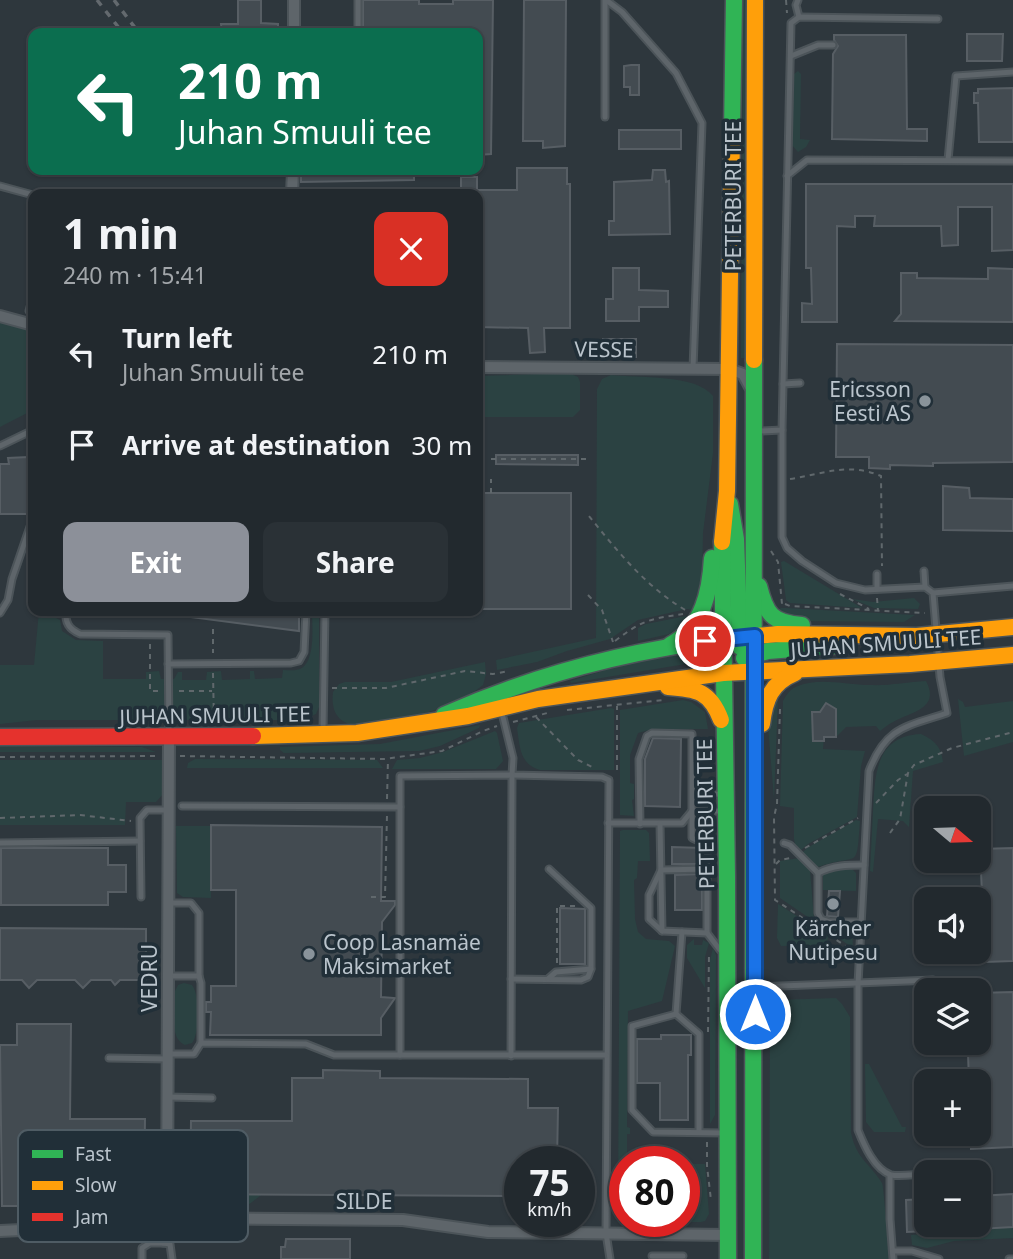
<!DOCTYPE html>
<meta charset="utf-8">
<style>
body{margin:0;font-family:"Noto Sans",sans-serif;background:#2a3136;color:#f1f3f6;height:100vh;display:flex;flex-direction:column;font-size:26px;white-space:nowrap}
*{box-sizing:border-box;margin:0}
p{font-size:23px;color:#a2a6aa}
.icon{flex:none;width:38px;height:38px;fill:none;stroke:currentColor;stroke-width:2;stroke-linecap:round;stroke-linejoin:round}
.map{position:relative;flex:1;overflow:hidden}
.panel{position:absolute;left:28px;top:189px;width:455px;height:427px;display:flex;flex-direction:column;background:#22292e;border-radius:14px;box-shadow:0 2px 5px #0004,0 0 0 2px #3f454a}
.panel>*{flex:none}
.hud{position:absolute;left:28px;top:28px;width:455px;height:147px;border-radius:14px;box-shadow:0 2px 5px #0004,0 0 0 2px #3f454a;background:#0b6e4f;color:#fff;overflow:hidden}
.needle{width:46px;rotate:109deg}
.tools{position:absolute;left:914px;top:796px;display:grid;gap:14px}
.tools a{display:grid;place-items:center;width:77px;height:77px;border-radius:14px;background:#22292e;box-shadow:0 2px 5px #0004,0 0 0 2px #3f454a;font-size:35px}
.speed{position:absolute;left:504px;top:1146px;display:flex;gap:14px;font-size:35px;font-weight:700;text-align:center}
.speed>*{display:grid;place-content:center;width:91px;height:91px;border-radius:50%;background:#22292e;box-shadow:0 2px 5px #0004,0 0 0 2px #3f454a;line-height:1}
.speed small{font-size:18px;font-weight:400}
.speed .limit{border:10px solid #d22;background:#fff;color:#111}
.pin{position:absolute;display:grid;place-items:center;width:60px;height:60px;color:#fff;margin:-30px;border:4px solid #fff;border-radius:50%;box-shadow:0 2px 7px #0007}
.me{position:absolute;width:77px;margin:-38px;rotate:0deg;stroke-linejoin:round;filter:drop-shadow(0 0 5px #0008)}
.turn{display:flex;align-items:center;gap:24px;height:147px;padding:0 35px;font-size:32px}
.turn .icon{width:91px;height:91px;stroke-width:2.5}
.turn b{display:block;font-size:49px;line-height:60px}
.round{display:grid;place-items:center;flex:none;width:74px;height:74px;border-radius:14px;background:#2a3136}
.headline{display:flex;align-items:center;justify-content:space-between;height:119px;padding:0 35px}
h1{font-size:42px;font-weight:700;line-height:52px}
.action{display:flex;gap:14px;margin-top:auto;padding:14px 35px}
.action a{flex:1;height:80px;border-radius:14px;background:#8c9099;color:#fff;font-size:28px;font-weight:700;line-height:80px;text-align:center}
.action a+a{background:#2a3136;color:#f1f3f6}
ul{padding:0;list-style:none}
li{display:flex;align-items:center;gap:21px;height:91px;padding:0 35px}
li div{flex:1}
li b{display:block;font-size:26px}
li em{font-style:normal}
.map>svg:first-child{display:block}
.green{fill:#2b4242}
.building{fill:#434b51;stroke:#575e64;stroke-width:2}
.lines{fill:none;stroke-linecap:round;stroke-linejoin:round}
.lane-casing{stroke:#4c5459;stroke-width:9}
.street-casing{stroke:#4c5459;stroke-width:14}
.fast-casing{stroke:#4c5459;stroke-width:19}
.slow-casing{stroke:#4c5459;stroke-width:19}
.jam-casing{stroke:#4c5459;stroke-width:19}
.path{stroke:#60686c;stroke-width:2;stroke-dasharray:5 5;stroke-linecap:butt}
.lane{stroke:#5e656a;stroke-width:5}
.street{stroke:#5e656a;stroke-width:10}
.fast{stroke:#30b455;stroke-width:16}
.slow{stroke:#ff9f0a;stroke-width:16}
.jam{stroke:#e5322d;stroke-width:16}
.rail{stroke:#63696e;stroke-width:3.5;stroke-dasharray:7 7;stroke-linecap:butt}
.route-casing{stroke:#114b97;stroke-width:18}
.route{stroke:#1a73e8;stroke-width:12}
.poi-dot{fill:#89939a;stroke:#212f38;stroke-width:2.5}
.labels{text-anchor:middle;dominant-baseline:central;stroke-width:7;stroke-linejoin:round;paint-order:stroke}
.street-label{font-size:21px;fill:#bac4cc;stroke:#212f38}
.poi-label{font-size:21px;fill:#bac4cc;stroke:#212f38;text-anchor:end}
.key{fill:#212f38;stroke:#4f5c64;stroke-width:2}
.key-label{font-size:19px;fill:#bac4cc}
</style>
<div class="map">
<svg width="1013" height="1259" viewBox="0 0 1013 1259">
<rect width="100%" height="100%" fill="#2e373d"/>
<g class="green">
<polygon points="743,0 748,0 746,358 741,358"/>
<polygon points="798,71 801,74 800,139 810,140 806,147 798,152 791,144 794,74"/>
<polygon points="0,321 33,332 33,410 0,427"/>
<polygon points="569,373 578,377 580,382 580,410 573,417 478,417 478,376"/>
<path d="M611 375C637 378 697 374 713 396V453L703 533 702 582 692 610 687 609 638 620 610 639 567 651 537 662 497 670 496 660 596 638 597 389 602 379Z"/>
<polygon points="784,561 862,608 790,603 786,600 781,562"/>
<polygon points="914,598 920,604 918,609 874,608 852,599 873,602"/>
<polygon points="781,608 786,608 915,615 904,622 794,621 775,613"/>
<path d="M39 611H52V616L60 620 62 631 76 640 103 641V679H146V672L159 671 161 679H174L178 672H182V680H206L207 672 221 671 222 680 250 679V671H254L255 679 282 678 283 670C288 670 295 671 300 669 316 662 312 625 312 611H319V707L316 714 303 720H37L0 724V665H34Z"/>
<polygon points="686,616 691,620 669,634 638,641 638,628 646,624"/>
<polygon points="690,649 702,649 704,661 571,683 570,681 638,660"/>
<path d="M485 662 486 674 483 685C447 714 397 720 354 725 336 722 331 709 333 692L339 684 345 682H391Z"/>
<path d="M926 681C939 706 917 711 899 719 892 722 886 726 880 731L876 726 846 727 836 737H824L823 749 865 751 861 766 857 817 808 844 801 850 795 844 794 839V808L780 806 783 701C786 695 791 688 798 686 819 677 848 685 870 685 888 686 907 682 926 681Z"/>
<polygon points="775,695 778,699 774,799 768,727"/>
<polygon points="958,699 963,702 965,707 1013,701 1013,742 964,756"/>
<polygon points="683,700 691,702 705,712 708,729 653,729 638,733 630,755 630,783 634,784 634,799 632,800 634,816 620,815 620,710"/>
<path d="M611 708 614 709V770H540C519 764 520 746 517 728L519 723Z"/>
<polygon points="480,725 479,728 440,746 419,751 284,753 280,750 280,747 380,744"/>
<polygon points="495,731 497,733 503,761 496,769 392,769 397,760 420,758 443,752"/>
<path d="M921 734C935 741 941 746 943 762L913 771 909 827 903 821 878 819 873 872 870 871C871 851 872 831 873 811 875 775 875 736 921 734Z"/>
<polygon points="0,746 142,747 156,752 0,752"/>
<polygon points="195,759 377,760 383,768 187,768 188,763"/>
<polygon points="0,760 162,760 163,794 156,802 126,802 125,825 0,825"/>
<path d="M856 820 860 821C856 873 860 852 818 867L802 853 807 848Z"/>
<polygon points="176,826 210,826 211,898 183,897 177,893"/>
<polygon points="623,830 646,830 649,833 650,861 638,861 637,878 634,880 635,919 638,932 646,939 669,941 675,946 662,1001 628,1011 627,1127 630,1128 630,1134 627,1134 627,1153 671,1155 679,1162 625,1162 625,1222 684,1222 684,1164 705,1164 709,1214 705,1221 701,1222 623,1222 618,1217 620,831"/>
<polygon points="799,858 810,870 814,919 820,925 848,926 852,928 853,948 780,898 780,861"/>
<polygon points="840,868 851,868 856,873 856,891 823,890 823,874"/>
<polygon points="778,904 828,936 827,945 781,946 777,938"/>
<polygon points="694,939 694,945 702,945 703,940 709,943 705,957 705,988 687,958 687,945"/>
<polygon points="713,948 716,955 715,1115 710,1124 710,960"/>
<path d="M184 983 192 985C200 995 200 1033 192 1043L185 1045C168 1038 175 1007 175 991L178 985Z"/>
<path d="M836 998 842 1004 850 1017 851 1133C857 1160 869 1162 882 1183 884 1187 888 1248 889 1259H769L770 1004 776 1000Z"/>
<polygon points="865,1064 869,1064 902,1127 906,1127 905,1132 874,1132 866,1122"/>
<path d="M190 1161 191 1194 261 1195C255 1200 246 1207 238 1211 229 1215 185 1214 178 1207 169 1197 171 1164 190 1161Z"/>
<polygon points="1013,1227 1013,1238 954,1241 927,1248 912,1245 911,1235"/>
</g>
<g class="building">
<polygon points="238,0 261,0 261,23 278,24 278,33 222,33 221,24 238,24"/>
<polygon points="363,0 419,0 419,4 453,4 453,0 493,0 491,154 478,155 478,33 449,33 449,27 419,27 419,33 363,33"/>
<polygon points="524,0 566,0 565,146 543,148 543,141 523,141"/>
<polygon points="967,34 1003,34 1002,61 967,61"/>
<polygon points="834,35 906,35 907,129 927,129 927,141 832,139 833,54 838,46 834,40"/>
<polygon points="631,65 639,65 639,95 630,95 630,87 624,87 624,66"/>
<polygon points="1013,88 1013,142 979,142 978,103 974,103 974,93 978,93 978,89"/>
<rect x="619" y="130" width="62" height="19"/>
<polygon points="517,168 567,168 567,184 570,184 570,328 544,328 545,352 530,353 528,328 478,327 478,190 517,190"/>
<polygon points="301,170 414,170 414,180 301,182"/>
<polygon points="653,170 665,170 666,182 669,181 670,234 609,235 609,221 614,221 614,182 652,180"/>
<rect x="461" y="177" width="16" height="17"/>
<polygon points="806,184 1013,184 1013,250 992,251 992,207 958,207 958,245 942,246 941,226 874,226 875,216 855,216 855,227 837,226 837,322 802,322 802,303 812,304 811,268 806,268"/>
<polygon points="613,268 639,268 639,290 668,291 668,307 639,307 639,321 606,321 606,299 613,299"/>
<polygon points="988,268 1013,269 1013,322 895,321 901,314 901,273 917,273 917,278 988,279"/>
<rect x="603" y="339" width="33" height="18"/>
<polygon points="837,344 1013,345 1013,462 933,463 933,466 890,465 890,469 869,468 869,457 836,457"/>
<polygon points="496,455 578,455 578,465 496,464"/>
<polygon points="28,457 29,514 0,514 0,464 9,464 8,458"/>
<polygon points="943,486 969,488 970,498 1013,499 1013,531 943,530"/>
<rect x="478" y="493" width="93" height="116"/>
<polygon points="191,611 299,611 299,631 190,617"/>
<polygon points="826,703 836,709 836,737 824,737 824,741 813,741 812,712 820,712"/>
<polygon points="653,738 681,739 680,807 645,806 645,759"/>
<polygon points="211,825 382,827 381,901 395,901 395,905 382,922 381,997 395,998 381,1018 381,1035 210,1035 211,1012 206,1012 206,1002 211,1002 211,986 236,986 236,890 211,890"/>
<polygon points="672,847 702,848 702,864 672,864"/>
<polygon points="1,848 108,848 108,865 126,865 126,892 108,892 108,905 1,905"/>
<polygon points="1013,848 1013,961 985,962 980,849"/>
<polygon points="702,874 702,910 675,910 675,875"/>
<polygon points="829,891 840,891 838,917 827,916"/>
<polygon points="560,908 585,909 585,964 560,964"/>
<polygon points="0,928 146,929 146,980 120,980 115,985 111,980 91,980 83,988 75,980 37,980 29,988 22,980 0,980"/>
<polygon points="1013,992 1013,1147 971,1149 971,1134 978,1134 978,1082 969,1082 968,1054 962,1054 962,1043 978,1043 978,993"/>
<polygon points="17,1024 71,1024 70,1119 145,1119 144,1193 55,1192 55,1206 2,1206 0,1045 17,1045"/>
<polygon points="661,1035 691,1035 691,1055 688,1055 688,1120 660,1120 660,1083 637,1083 637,1039 661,1039"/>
<polygon points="323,1070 380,1071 380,1078 528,1079 528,1108 558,1108 557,1162 520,1162 520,1196 190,1194 191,1121 292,1121 292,1078 323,1078"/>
<polygon points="1013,1194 1013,1227 978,1229 978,1196"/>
<polygon points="926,1199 926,1231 907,1232 906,1200"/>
<polygon points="286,1239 350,1239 350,1259 281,1259 281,1247 285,1247"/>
</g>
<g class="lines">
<defs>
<g id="lane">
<polyline points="358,0 358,33"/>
<polyline points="606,0 622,12 676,73 702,123 693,369"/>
<polyline points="798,0 796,5 799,17"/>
<polyline points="791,56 818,45 833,45"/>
<polyline points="605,117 605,0"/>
<polyline points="948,160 956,76 1013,72"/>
<polyline points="787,176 807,160 1013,161"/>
<polyline points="0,186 33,195"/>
<polyline points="29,311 33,296"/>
<polyline points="783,384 800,383"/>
<path d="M782 430V537L787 548 802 561 836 583 865 590 925 587 933 593 940 677 947 713C905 727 886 727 869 771L858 984V1130C864 1145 874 1169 891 1175 901 1177 916 1174 926 1174"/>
<polyline points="760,431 782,430 791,23 799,17 938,19"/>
<polyline points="0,446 33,430"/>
<polyline points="924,571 925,587"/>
<polyline points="877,574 877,589"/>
<polyline points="933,593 1013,586"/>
<path d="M66 611C65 623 69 629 80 634L168 635 169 734"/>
<polyline points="0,613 8,600 12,579 33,518"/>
<polyline points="168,664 291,663 299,661 304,652 306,611"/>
<polyline points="501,709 513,758 512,775 602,777 609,780 606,1233 610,1259"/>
<polyline points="323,731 325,611"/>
<polyline points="693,795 721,794"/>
<polyline points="182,806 400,807"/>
<polyline points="692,811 721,811"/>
<polyline points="608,823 682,823 692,811"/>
<polyline points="640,824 639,759 647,736 652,733 692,734 692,838 707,845 707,933 720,950"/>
<polyline points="660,824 662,931 707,933"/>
<polyline points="0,843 140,841"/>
<polyline points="784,843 790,845 818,873"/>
<polyline points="818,873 818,913 821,919 830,922 861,922"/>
<path d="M818 873C833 865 848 865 864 865"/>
<polyline points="141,897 140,818 147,810 170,810"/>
<polyline points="662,931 649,919 649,895 661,870 707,869"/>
<polyline points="682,932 676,1014 699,1034 699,1132"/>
<polyline points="168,976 199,976 199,913 191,903 169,903"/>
<polyline points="199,976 201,983 201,1043"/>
<polyline points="511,979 581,980 588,977 591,969 591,908 549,869"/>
<polyline points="548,979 556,972 591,969"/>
<polyline points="758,987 933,980"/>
<polyline points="676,1014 632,1026 632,1110 653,1132 724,1133"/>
<polyline points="168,1054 194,1054 201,1043 306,1044 334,1055 606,1055"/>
<polyline points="400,1055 400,776 512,775 511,1056"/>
<polyline points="109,1058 168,1059"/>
<polyline points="168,1097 212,1098"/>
<polyline points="890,1175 890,1219 893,1259"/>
<polyline points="162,1219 163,1243 170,1244 172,1259"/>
<polyline points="893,1251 912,1251 939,1259"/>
<polyline points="652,1256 683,1256"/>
<polyline points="142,1259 142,1248 150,1243 163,1243"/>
<polyline points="1009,1259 1013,1259"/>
</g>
<g id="street">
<polyline points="294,33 294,0"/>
<polyline points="292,194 293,170"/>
<polyline points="0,316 33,325"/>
<polyline points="478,367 729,369 743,374 750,387"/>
<polyline points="167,1218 169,737"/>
<polyline points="0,1231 21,1230 82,1219 167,1218 403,1220 488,1232 728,1235"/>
</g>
<g id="fast">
<polyline points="732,132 734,0"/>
<polyline points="730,504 736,539 740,647"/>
<polyline points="722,542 727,876 728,1259"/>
<path d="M759 586C766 614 772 623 802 625"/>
<path d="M670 645C703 627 710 592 712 558"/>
<polyline points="744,658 768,651 844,645"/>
<path d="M444 715C534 675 626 651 723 639"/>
<polyline points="753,1259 754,360"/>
</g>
<g id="slow">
<polyline points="754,360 755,0"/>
<polyline points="722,542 727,491 732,132"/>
<polyline points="723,639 778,634 917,636 1013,627"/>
<polyline points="723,673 910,664 1013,655"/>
<path d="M668 687C697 689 710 691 721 720"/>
<path d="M762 724C765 700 771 683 795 673"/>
<polyline points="253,736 357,733 468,716 538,699 723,673"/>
</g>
<polyline id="jam" points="0,737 253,736"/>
</defs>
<use href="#lane" class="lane-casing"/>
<use href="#street" class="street-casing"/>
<use href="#fast" class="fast-casing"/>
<use href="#slow" class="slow-casing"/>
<use href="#jam" class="jam-casing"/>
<g class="path">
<polyline points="786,0 787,13"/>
<polyline points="491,459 590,459"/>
<path d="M790 479C824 474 847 462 881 476L882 566"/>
<polyline points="491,493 491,479"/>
<path d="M589 516C617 551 647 588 687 611"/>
<polyline points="771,551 778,562 782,604"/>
<polyline points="840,594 869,609"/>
<polyline points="588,595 602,610 613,642"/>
<polyline points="877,598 878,611"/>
<polyline points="785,604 790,606 925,613"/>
<polyline points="213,629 213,653"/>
<path d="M615 641C642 620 650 619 683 614"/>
<polyline points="150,644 150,691 160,691"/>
<polyline points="213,673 214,723"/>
<polyline points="332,688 386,688 465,671 493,674 509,671"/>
<polyline points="179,691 212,691"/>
<polyline points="780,709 777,804 774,817 775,900 812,924"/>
<polyline points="567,710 663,700"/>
<polyline points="536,717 578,760 594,768"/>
<polyline points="513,722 551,712"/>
<polyline points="180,756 384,759 442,751 483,731 497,726"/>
<polyline points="0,757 156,756"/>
<polyline points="617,770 617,706"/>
<polyline points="387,799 388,759"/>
<polyline points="876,803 898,780 907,774"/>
<polyline points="0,818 80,815 131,821"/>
<polyline points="890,833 900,819 908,773 914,765 952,748 1013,732"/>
<polyline points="805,848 858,818"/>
<polyline points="776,864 780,860 790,858"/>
<polyline points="371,897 385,897 387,815"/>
<polyline points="820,929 850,949"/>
<polyline points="557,963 557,906 575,906"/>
<polyline points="708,1032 709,954"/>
<polyline points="707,1142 707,1166 711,1200"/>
</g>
<use href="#lane" class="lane"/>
<use href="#street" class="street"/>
<use href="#fast" class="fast"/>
<use href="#slow" class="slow"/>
<use href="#jam" class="jam"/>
<g class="rail">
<polyline points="97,0 123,33"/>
<polyline points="114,0 139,33"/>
</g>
</g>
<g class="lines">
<defs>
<polyline id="route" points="705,641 755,636 755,1014"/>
</defs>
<use href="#route" class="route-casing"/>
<use href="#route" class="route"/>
</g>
<g class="poi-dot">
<circle cx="925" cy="401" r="7"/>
<circle cx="833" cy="904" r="7"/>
<circle cx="309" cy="954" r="7"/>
</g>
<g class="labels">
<g class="street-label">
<text transform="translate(733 196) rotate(-90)">PETERBURI TEE</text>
<text transform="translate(604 349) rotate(1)">VESSE</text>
<text transform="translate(886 643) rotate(-4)">JUHAN SMUULI TEE</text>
<text transform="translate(215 715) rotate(-1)">JUHAN SMUULI TEE</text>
<text transform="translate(705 814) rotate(-91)">PETERBURI TEE</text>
<text transform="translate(149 978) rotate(-90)">VEDRU</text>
<text x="364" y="1201">SILDE</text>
</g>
<g class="poi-label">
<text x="911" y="389">Ericsson<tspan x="911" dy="24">Eesti AS</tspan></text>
<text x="833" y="928" text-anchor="middle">Kärcher<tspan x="833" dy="24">Nutipesu</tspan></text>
<text x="323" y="942" text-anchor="start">Coop Lasnamäe<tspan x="323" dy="24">Maksimarket</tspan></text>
</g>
</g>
<rect x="18" y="1130" width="230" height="112" rx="10" class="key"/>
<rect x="32" y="1150" width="31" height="8" fill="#30b455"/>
<rect x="32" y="1181" width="31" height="9" fill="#ff9f0a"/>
<rect x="32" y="1213" width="31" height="8" fill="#e5322d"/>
<g class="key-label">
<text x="75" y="1161">Fast</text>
<text x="75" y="1192">Slow</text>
<text x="75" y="1224">Jam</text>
</g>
</svg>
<div class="tools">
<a><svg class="needle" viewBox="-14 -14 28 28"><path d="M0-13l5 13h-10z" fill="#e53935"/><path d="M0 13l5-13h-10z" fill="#a2a6aa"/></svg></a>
<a><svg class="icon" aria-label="sound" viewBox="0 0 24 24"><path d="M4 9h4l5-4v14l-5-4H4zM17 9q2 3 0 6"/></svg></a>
<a><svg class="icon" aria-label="layers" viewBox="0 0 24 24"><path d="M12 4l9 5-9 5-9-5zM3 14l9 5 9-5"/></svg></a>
<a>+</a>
<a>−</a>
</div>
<div class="speed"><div>75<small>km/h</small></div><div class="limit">80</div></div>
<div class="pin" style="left:705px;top:641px;background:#d93025"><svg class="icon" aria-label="arrive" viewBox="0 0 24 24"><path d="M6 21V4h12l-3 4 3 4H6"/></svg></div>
<svg class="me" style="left:755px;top:1014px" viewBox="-20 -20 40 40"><circle r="17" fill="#1a73e8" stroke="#fff" stroke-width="3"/><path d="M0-11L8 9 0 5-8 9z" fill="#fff"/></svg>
<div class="hud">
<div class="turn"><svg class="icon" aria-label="left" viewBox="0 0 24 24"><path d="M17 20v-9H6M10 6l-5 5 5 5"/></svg><div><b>210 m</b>Juhan Smuuli tee</div></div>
</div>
<section class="panel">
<div class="headline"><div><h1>1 min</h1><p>240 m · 15:41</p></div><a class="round" style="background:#d93025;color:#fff"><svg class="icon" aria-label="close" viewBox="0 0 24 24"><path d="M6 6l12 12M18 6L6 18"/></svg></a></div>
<ul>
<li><svg class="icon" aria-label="left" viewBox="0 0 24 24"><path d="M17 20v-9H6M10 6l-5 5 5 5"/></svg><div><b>Turn left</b><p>Juhan Smuuli tee</p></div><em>210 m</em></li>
<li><svg class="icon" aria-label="arrive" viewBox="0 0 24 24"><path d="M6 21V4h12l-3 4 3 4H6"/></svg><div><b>Arrive at destination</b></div><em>30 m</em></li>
</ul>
<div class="action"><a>Exit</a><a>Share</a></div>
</section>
</div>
